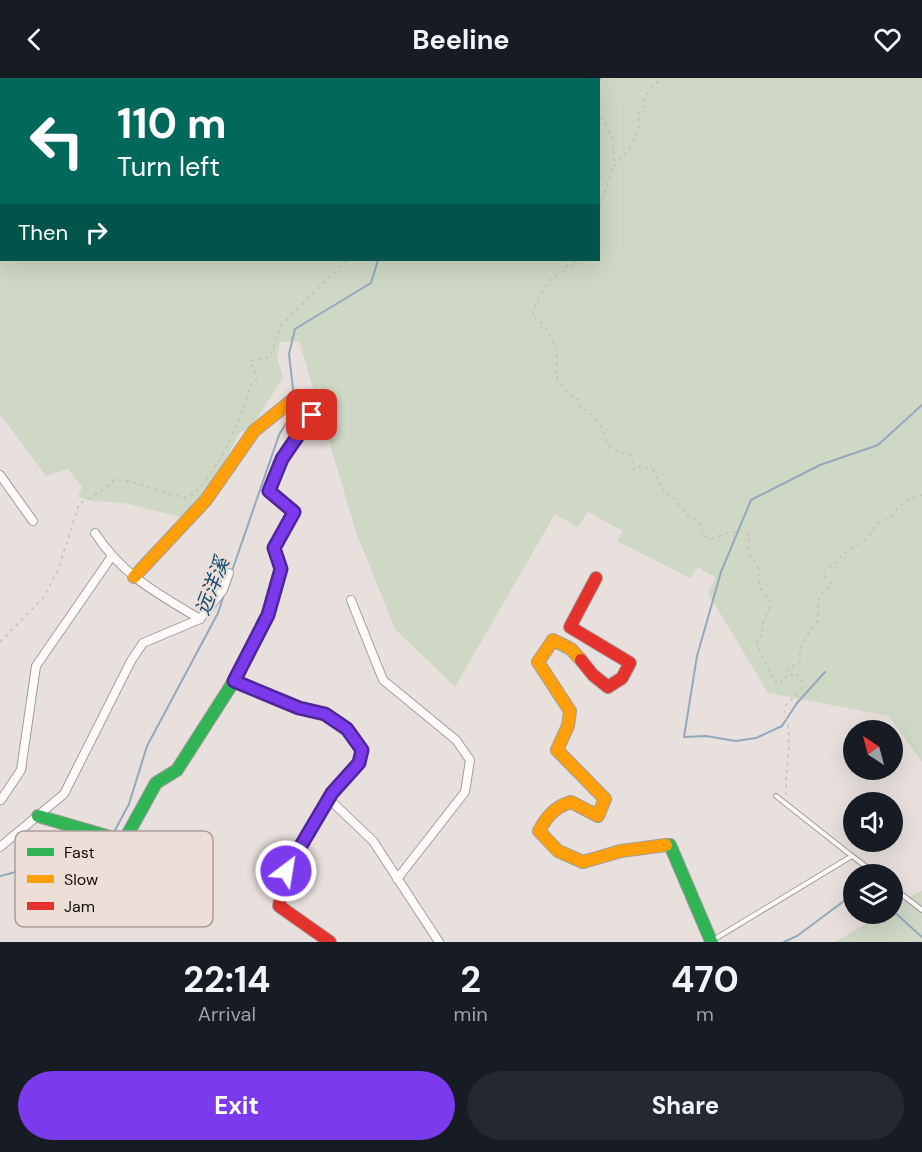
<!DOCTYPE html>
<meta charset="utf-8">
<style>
body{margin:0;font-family:"DM Sans","Noto Sans SC",sans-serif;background:#242831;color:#f1f3f6;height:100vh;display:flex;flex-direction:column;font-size:22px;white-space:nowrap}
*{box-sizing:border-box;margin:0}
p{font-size:20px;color:#9ea1a6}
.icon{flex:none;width:33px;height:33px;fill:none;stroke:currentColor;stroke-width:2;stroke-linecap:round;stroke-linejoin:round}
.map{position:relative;height:864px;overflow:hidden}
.drawer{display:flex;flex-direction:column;background:#171b24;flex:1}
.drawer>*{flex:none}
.banner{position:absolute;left:0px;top:0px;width:600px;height:183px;box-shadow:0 6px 24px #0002;background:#00695c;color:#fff;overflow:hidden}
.needle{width:39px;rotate:324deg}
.fabs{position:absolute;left:843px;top:642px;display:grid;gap:12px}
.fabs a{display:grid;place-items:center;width:60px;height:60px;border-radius:50%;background:#171b24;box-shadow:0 6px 24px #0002;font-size:30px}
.pin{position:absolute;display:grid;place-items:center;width:51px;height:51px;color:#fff;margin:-26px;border-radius:12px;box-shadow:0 3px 9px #0006}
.me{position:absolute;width:66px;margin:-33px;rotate:31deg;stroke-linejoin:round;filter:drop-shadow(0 0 4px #0008)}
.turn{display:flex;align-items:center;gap:21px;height:126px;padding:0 18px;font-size:27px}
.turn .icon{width:78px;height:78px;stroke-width:2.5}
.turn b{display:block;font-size:42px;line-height:51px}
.then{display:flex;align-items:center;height:57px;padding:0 18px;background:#0003;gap:12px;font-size:22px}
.eta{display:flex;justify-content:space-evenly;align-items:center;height:102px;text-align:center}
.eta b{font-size:36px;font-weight:700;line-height:42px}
.action{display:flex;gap:12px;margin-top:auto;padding:12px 18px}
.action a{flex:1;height:69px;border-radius:36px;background:#7c3aed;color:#fff;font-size:24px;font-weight:700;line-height:69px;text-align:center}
.action a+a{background:#242831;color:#f1f3f6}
header{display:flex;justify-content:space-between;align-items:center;height:78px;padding:0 18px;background:#171b24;font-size:27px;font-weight:700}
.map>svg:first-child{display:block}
.green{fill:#cfd7c5;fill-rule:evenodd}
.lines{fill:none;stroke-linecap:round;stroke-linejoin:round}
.stream{stroke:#93a8bc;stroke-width:2}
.lane-casing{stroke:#a39d9a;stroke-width:6}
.street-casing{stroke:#a39d9a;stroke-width:10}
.fast-casing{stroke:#a39d9a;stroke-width:14}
.slow-casing{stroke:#a39d9a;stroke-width:14}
.jam-casing{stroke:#a39d9a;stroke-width:14}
.path{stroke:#c2c0be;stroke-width:1.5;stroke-dasharray:3 4.5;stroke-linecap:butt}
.lane{stroke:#fcfafa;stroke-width:4}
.street{stroke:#fcfafa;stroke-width:8}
.fast{stroke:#30b455;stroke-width:12}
.slow{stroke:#ff9f0a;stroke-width:12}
.jam{stroke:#e5322d;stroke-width:12}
.route-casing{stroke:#51269a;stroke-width:15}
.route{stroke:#7c3aed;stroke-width:10}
.labels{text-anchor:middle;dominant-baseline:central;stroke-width:4.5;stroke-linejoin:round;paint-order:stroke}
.water-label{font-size:20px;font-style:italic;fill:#104b73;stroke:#edded8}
.key{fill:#edded8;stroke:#ab9f9a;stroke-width:1.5}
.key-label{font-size:16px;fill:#120d0b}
</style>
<header><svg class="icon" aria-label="back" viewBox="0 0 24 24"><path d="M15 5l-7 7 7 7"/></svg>Beeline<svg class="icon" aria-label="heart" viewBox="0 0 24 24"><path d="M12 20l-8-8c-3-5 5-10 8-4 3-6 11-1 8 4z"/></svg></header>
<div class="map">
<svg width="922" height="864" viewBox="0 0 922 864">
<rect width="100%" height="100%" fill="#e8e0dd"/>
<g class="green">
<path d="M0 0H922V684L889 638 768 615 708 515 716 500 698 489 690 500 617 463 623 453 588 434 578 449 555 436 455 609 395 551 356 454 299 263 280 264 277 279 283 300 251 350 240 354 221 390 184 440 124 425 93 423 78 419 82 409 68 391 46 398 0 336ZM2 2H598V182H2Z"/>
<polygon points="922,812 922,864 835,864 882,836 892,836 893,829"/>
</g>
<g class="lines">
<g class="stream">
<polyline points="598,5 600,0"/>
<polyline points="294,320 289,276 295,251 371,205 378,182"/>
<polyline points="232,493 279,357 295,331"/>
<polyline points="825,594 797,625 782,648 756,660 736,663 706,658 684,659 697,578 721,494 751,422 820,387 878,367 922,327"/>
<polyline points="114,754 129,726 147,668 218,535 224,516"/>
<path d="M0 798C24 794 43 781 66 773 78 770 90 768 101 762"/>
<polyline points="892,832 922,859"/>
<polyline points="784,864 797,858 844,823 854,821"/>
</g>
<defs>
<g id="lane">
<polyline points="34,0 35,2"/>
<polyline points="94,2 95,0"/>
<polyline points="776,718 852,778"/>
<polyline points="892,809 922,832"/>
<polyline points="713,862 852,778 876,796"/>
</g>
<g id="street">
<polyline points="0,397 33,443"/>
<polyline points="351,522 383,602 456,662 470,682 465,714 397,801"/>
<polyline points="200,541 223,512 229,495"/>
<polyline points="329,721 373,763 439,864"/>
<polyline points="1,722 21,692 36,588 112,478"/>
<path d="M0 769 64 716 131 583 143 565 200 541C158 516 122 497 95 455"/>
</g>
<g id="fast">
<polyline points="38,738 124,763 156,705 177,692 234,603 268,537 281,491 274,470 294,434 269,413 282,380"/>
<polyline points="666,767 670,767 711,863"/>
</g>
<g id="slow">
<polyline points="134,499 206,422 254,353 290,324 312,337 282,380"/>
<path d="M581 582 571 571 553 562 538 584 570 633 568 648 557 672 605 721 598 738 571 724C555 729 547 738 539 753L558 773 583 784 621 773 666 767"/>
</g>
<g id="jam">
<polyline points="581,582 593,597 608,609 622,600 630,585 570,549 596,500"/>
<polyline points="234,603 299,630 325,636 347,651 362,672 359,685 332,715 286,793 279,828 330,864"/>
</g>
</defs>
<use href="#lane" class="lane-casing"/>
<use href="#street" class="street-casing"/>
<use href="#fast" class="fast-casing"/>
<use href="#slow" class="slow-casing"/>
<use href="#jam" class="jam-casing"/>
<g class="path">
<polyline points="559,2 560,0"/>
<path d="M598 32 613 61 614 88C625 76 645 54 637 38L645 27 644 19 661 0"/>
<polyline points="598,151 599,130 613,89"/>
<path d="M575 182 576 188 568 186 565 193C547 198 537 222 532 238 550 247 562 276 555 295 559 305 568 318 579 322L580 329C591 332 607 353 606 365L618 374 631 377 634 392 641 388 654 393 665 416H671L686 437 700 444 703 457 711 461 727 455 746 453 749 460 748 473 760 493 759 508 771 525 762 548 763 555 757 562C758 574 770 588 773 603L780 605 783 599"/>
<path d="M0 564 43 520 58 492 79 426 100 414 115 401C140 404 162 416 188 420 217 399 243 339 251 305L257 301 250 283 270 279 281 247 347 182"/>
<path d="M786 717C784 695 795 656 784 635L786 627 803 609 801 600 795 595 786 600V593L800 583C798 566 809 555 818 542 819 524 814 519 832 507L823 497 825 491 838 484 841 477 867 461 876 447 890 439 906 422 922 417"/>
</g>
<use href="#lane" class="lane"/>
<use href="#street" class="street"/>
<use href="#fast" class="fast"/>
<use href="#slow" class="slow"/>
<use href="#jam" class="jam"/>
</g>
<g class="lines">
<defs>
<polyline id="route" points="286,793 332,715 359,685 362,672 347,651 325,636 299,630 234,603 268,537 281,491 274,470 294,434 269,413 282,381 312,337"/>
</defs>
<use href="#route" class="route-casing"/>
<use href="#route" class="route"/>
</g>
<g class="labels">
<g class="water-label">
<text transform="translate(212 508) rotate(-69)">远洋溪</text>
</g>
</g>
<rect x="15" y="753" width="198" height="96" rx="9" class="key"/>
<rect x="27" y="770" width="27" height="8" fill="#30b455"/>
<rect x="27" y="797" width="27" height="8" fill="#ff9f0a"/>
<rect x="27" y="824" width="27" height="8" fill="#e5322d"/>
<g class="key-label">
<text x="64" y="780">Fast</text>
<text x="64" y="807">Slow</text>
<text x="64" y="834">Jam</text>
</g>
</svg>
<div class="fabs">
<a><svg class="needle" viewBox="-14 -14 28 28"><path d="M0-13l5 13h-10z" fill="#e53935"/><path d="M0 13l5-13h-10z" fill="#9ea1a6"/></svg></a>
<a><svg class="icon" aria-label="sound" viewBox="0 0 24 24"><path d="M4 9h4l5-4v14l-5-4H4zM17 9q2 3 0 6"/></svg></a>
<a><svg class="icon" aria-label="layers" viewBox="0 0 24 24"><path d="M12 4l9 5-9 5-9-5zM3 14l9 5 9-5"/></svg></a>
</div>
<div class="pin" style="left:312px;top:337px;background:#d93025"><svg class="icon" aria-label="arrive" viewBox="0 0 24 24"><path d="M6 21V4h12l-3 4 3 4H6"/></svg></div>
<svg class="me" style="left:286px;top:793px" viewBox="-20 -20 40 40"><circle r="17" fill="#7c3aed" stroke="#fff" stroke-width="3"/><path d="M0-11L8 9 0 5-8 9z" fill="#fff"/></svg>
<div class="banner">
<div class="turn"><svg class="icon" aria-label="left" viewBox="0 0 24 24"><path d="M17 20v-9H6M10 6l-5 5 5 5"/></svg><div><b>110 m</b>Turn left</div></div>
<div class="then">Then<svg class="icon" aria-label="right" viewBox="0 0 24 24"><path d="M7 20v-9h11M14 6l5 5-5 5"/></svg></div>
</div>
</div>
<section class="drawer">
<div class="eta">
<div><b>22:14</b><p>Arrival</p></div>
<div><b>2</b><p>min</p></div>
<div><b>470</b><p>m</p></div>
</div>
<div class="action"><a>Exit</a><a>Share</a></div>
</section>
